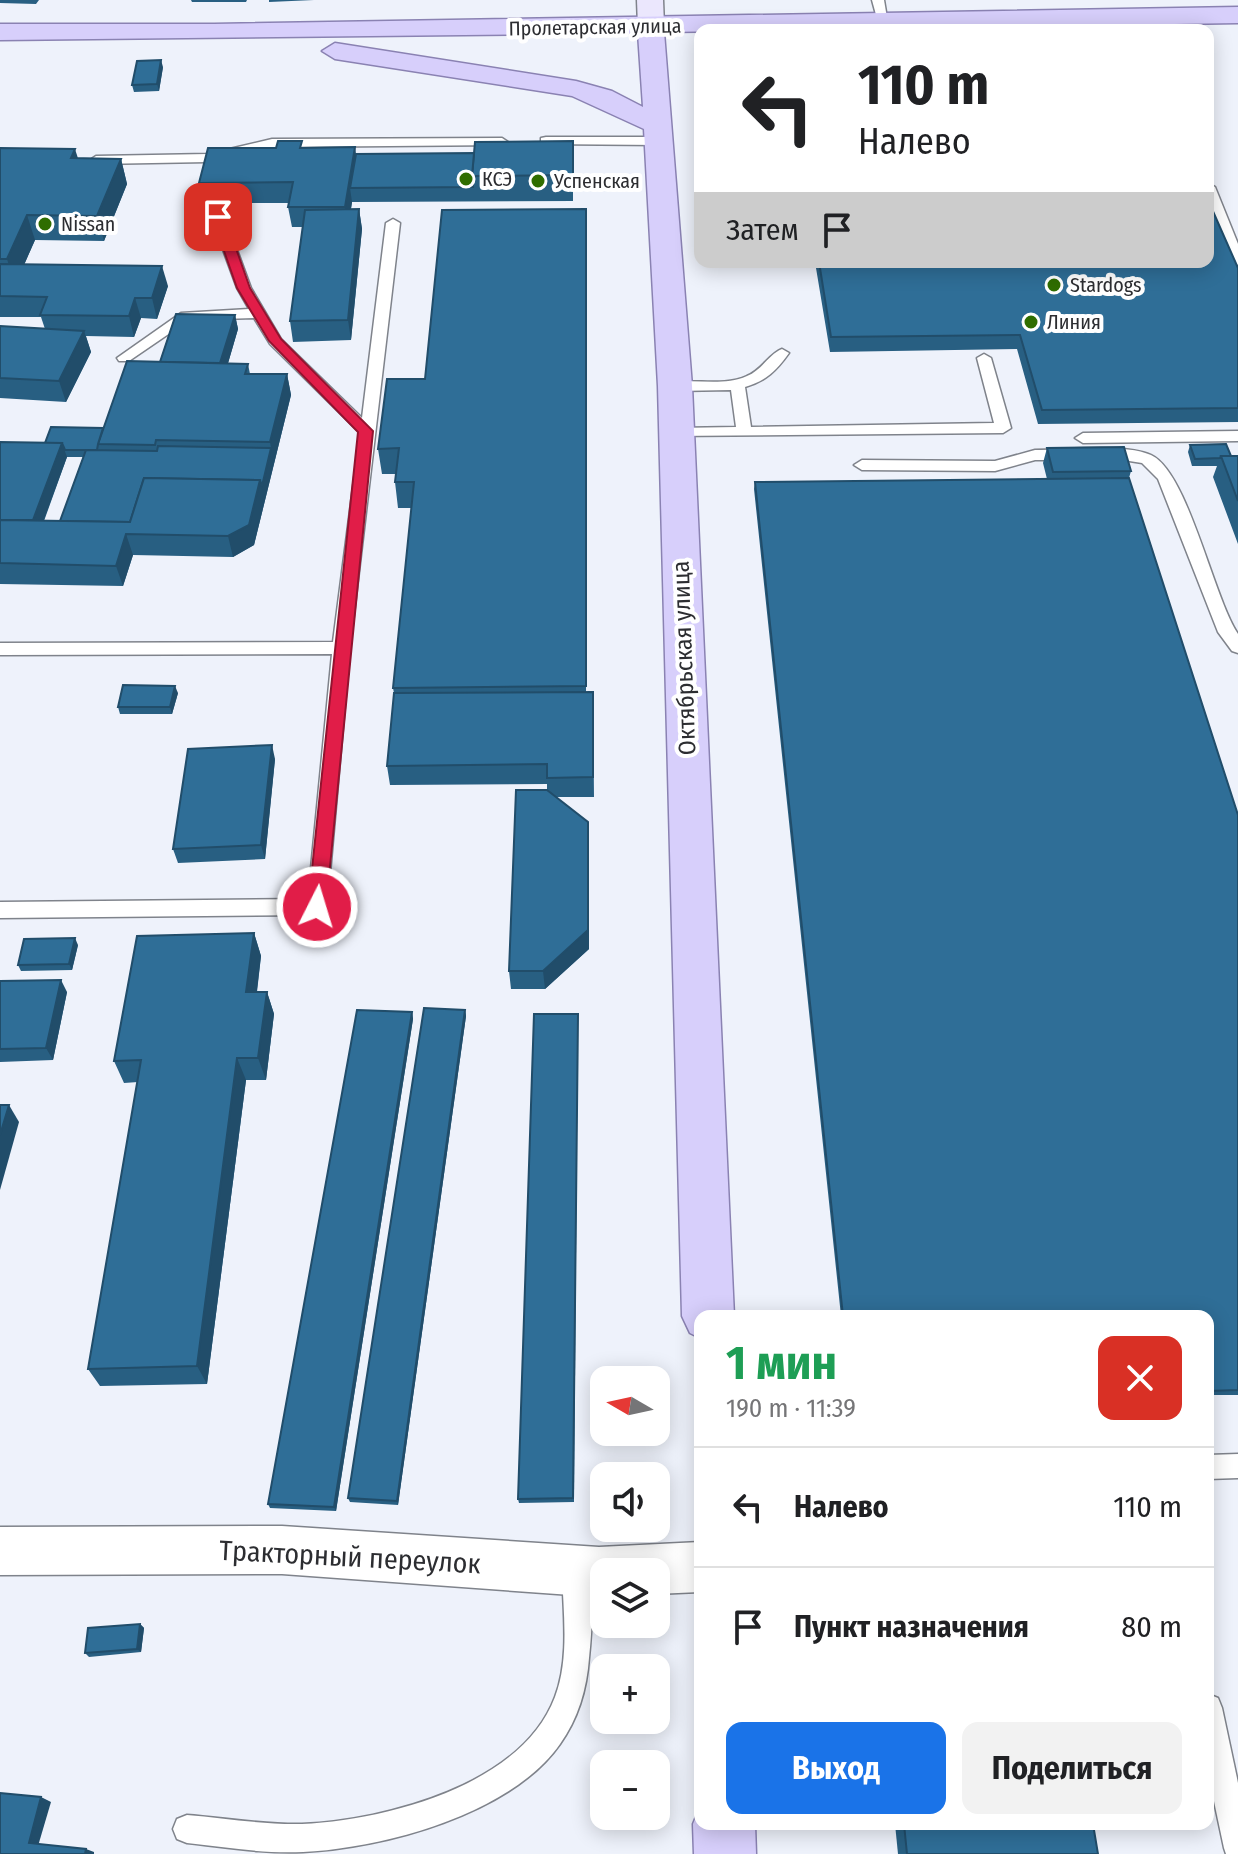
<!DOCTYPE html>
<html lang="ru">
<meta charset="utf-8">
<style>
body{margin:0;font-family:"Fira Sans Condensed",sans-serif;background:#f2f2f2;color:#202124;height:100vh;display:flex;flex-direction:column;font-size:30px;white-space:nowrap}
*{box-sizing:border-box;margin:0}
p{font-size:26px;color:#757577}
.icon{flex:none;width:44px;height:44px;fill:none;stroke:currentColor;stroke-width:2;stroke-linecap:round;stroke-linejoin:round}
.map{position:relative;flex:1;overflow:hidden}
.side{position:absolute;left:694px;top:1310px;width:520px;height:520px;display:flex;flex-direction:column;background:#fff;border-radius:16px;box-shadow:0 4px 20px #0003}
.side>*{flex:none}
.hud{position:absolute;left:694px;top:24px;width:520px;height:244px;border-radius:16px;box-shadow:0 4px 20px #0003;background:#fff;color:#202124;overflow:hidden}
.needle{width:52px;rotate:279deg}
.controls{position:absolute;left:590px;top:1366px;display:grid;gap:16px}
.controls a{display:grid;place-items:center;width:80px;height:80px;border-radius:16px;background:#fff;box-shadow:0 4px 20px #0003;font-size:40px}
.pin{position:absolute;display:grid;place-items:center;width:68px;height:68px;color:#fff;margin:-34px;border-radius:16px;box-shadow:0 4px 12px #0006}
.me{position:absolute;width:88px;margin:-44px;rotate:5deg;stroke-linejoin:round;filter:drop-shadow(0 0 6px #0008)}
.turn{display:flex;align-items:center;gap:28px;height:168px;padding:0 32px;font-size:36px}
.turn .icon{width:104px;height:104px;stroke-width:2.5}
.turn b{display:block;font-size:56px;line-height:68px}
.then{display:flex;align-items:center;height:76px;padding:0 32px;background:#0003;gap:16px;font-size:30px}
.round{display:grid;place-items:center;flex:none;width:84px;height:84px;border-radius:16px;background:#f2f2f2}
.headline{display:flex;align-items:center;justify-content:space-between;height:136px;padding:0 32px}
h1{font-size:48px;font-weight:700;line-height:60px;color:#1e9e55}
.cta{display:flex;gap:16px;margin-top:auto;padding:16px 32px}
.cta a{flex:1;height:92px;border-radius:16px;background:#1a73e8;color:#fff;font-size:32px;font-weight:700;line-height:92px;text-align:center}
.cta a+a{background:#f2f2f2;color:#202124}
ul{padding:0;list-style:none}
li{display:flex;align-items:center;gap:24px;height:120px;padding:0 32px;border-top:2px solid #e0e0e0}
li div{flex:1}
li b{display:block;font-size:30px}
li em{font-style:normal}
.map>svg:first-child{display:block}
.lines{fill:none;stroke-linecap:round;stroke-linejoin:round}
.lane-casing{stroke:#7f838b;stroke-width:3}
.street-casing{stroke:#7f838b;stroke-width:3}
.secondary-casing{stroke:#7f838b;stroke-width:3}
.primary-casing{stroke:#8a82b2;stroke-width:3}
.lane{fill:#fff;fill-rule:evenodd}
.street{fill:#fff;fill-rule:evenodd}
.secondary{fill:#ebe7fd;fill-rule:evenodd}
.primary{fill:#d7cffb;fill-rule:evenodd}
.wall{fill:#285f82;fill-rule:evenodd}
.shaded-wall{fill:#214d6a}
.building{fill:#2f6e97;stroke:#214d6a;stroke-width:2}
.route{fill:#e11d48;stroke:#92132f;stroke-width:2}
.poi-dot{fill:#2f6d00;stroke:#fff;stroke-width:3}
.labels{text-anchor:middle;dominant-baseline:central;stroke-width:8;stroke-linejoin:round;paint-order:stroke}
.far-street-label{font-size:20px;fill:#2c2d31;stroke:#fff}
.far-poi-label{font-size:20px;fill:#2c2d31;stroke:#fff;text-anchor:start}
.street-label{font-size:24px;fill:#2c2d31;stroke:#fff}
.near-street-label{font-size:28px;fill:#2c2d31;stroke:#fff}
</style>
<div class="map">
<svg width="1238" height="1854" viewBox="0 0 1238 1854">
<rect width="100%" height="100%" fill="#eef2fb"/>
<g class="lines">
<defs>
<g id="lane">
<polygon points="872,0 884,0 888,24 878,22"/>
<polygon points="546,137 659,137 665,141 659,145 541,144 541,138"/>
<polygon points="502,138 508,142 507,145 272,147 208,162 96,164 90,160 96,156 208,154 272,139"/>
<polygon points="1208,183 1215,187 1238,244 1238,265 1231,261 1208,203"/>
<polygon points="213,214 225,217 251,288 281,339 362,418 386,223 393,219 400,223 350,648 327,907 324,913 317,915 0,918 0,902 308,899 332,654 0,655 0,643 333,642 360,433 270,344 254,318 189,320 129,361 119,361 117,358 181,313 249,309 237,288 211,217"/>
<path d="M782 349 789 353C777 370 766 381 745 387L751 427 994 423 977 358 984 354 991 358 1011 428 1003 433 671 436V430L676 428 736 427 731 390 675 391 670 389V383C695 378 722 387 747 376 762 370 769 354 782 349Z"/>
<polygon points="1238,431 1238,441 1083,443 1075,438 1083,433"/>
<path d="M1035 450C1066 450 1124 443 1151 455 1188 472 1213 597 1238 634V653L1232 651 1218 632 1158 479 1142 463 1123 460H1035L995 471 862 470 854 465 862 460 995 461Z"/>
<polygon points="1238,1454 1238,1478 1208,1479 1208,1455"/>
<path d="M575 1557 584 1561C595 1587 592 1629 589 1658 587 1688 578 1719 560 1744 511 1814 384 1848 303 1852 264 1854 225 1847 187 1843L177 1839 173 1829 177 1819 187 1815C225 1818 264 1825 302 1824 387 1820 522 1785 555 1697 570 1658 563 1611 562 1570L566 1561Z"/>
<polygon points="1208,1694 1218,1698 1222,1708 1238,1783 1238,1854 1226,1854 1224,1848 1208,1773"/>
</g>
<polygon id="street" points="282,1526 599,1547 700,1542 700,1592 656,1594 656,1572 604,1572 604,1596 599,1597 282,1574 0,1575 0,1527"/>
<polygon id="secondary" points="637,0 663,0 664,26 660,31 642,31 638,26"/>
<g id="primary">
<polygon points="1238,7 1238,23 664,32 692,386 734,1316 700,1316 700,1338 690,1333 682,1316 658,386 644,129 572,96 335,59 322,51 335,43 576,81 612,91 643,107 638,33 0,40 0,24 214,24"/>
<polygon points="700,1807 700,1824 755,1824 756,1854 694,1854 693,1824"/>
</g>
</defs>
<use href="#lane" class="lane-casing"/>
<use href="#street" class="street-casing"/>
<use href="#secondary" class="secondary-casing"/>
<use href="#primary" class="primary-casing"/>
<use href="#lane" class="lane"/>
<use href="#street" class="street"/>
<use href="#secondary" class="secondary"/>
<use href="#primary" class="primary"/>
</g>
<g class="wall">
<polygon points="0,0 39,0 36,4 0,3"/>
<polygon points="191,0 247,0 246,2 192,2"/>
<polygon points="269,0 314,0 269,2"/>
<polygon points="163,67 159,91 134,92 132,85"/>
<polygon points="573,141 573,201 352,202 351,209 359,209 362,229 351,340 293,342 290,321 303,227 292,227 288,207 289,203 203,203 199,183 356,154 474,153"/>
<polygon points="0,148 78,159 121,159 127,184 104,241 35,240 24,265 168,286 157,319 141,318 134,337 86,336 91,352 66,402 0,398 0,326 45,329 41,317 0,317"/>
<polygon points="586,209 586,692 593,692 594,797 556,797 589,842 589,949 545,989 511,989 509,971 547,790 547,784 390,785 387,766 394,693 393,688 412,508 398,508 395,482 396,474 382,474 378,449"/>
<polygon points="815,262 1208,262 1238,268 1238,422 1038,424 1017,349 830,352"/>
<path d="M235 315 238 329 228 363 248 364 250 374H287L291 395 254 545 233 557 133 555 123 586 0 584V442L45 443 103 428 160 362ZM67 457H83L60 521H44Z"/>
<polygon points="1190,445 1231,456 1238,456 1238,544 1213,477 1217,466 1192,466 1188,452"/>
<polygon points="1047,448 1131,471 1129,478 1238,815 1238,1395 1208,1395 1208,1316 841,1316 754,489 755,482 1047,479 1043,463"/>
<polygon points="178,693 172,714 120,714 118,707"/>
<polygon points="275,759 265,859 178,863 173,849"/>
<polygon points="254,933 261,956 257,992 267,992 274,1014 266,1080 246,1080 207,1384 100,1386 88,1369 138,1082 124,1083 114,1061"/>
<polygon points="78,945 72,970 21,971 18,965"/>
<polygon points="0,981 67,992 53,1060 0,1062"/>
<polygon points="465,1010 466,1016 398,1505 350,1502 348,1498"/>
<polygon points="412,1012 413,1019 336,1511 270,1508 268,1504"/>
<polygon points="578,1014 574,1502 519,1503 518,1499"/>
<polygon points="140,1624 144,1628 141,1652 89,1657 85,1653"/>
<polygon points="895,1824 1093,1824 1098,1854 898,1854"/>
</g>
<g class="shaded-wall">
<polygon points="161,60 163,67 159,91 157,84"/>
<polygon points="355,147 358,168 350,188 352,202 348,227 345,207"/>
<polygon points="75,149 83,174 71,158"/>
<polygon points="121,159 127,184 104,241 97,216"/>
<polygon points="359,209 362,229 351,340 348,320"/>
<polygon points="27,215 35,240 15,285 7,259"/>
<polygon points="162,266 168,286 157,319 152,298"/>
<polygon points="135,298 141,318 134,337 129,316"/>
<polygon points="235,315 238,329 222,384 218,369"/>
<polygon points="84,331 91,352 66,402 59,381"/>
<polygon points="287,374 291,395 254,545 233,557 228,536 260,480 271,448 270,442"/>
<polygon points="62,443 67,457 36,541 31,527"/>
<polygon points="126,534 133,555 123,586 116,566"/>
<polygon points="175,686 178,693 172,714 170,707"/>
<polygon points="272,745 275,759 265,859 261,845"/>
<polygon points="589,842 589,949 545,989 543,971"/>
<polygon points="254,933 261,956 254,1014 246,992"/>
<polygon points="75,938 78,945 72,970 69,964"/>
<polygon points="61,980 67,992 53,1060 46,1048"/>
<polygon points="267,992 274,1014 266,1080 258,1058"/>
<polygon points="465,1010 466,1016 398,1505 397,1501"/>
<polygon points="412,1012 413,1019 336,1511 334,1507"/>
<polygon points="237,1058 246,1080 207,1384 197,1366"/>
<polygon points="9,1105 19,1122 0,1190 0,1135"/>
<polygon points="140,1624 144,1628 141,1652 137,1649"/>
<polygon points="41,1797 51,1802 38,1846 29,1843"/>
<polygon points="86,1849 94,1852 94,1854 85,1854"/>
</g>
<g class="building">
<polygon points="161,60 157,84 132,85 137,61"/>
<polygon points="278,141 302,141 300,148 355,147 345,207 288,207 293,182 199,183 208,148 276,148"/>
<polygon points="573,141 573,175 472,176 475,142"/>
<polygon points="0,148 75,149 71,158 121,159 97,216 27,215 7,259 0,259"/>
<polygon points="474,153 472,176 473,187 350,188 356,154"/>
<polygon points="1208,200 1238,268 1238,408 1042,410 1020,335 831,337 819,262 1208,262"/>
<polygon points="359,209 348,320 290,321 305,210"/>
<polygon points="586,209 586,686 393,688 414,482 395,482 399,448 378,449 387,379 425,379 442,210"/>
<polygon points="0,264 162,266 152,298 135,298 129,316 40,315 47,297 0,296"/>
<polygon points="176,314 235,315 220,363 160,362"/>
<polygon points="0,326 84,331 59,381 0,378"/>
<polygon points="127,361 248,364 245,374 287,374 270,442 156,440 155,445 98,444"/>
<polygon points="51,427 103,428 98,444 97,450 65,450 62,443 45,443"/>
<polygon points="0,442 62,443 33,520 0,520"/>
<polygon points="1226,444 1231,456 1221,456 1220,458 1195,459 1190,445"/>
<polygon points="158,446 271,448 262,486 260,480 144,478 130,522 60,521 86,450 157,451"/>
<polygon points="1124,447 1131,471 1053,472 1047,448"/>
<polygon points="1221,456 1238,456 1238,501"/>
<polygon points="144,478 260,480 249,525 228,536 126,534 116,566 0,563 0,520 130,522"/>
<polygon points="1129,478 1238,815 1238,1390 1208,1391 1208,1316 843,1316 755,482"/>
<polygon points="123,685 175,686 170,707 118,707"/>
<polygon points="593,692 593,777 547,778 547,764 387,766 394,693"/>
<polygon points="272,745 261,845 173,849 188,749"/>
<polygon points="516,790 547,790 588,822 588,930 543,971 509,971"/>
<polygon points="254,933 246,992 267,992 258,1058 237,1058 197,1366 88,1369 141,1060 114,1061 137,936"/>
<polygon points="75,938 69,964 18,965 24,939"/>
<polygon points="61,980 46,1048 0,1049 0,981"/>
<polygon points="424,1008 465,1010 397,1501 348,1498"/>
<polygon points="357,1010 412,1012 334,1507 268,1504"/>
<polygon points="534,1014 578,1014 573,1498 518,1499"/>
<polygon points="0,1105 9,1105 0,1135"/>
<polygon points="140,1624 137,1649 85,1653 88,1628"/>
<polygon points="0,1793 41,1797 29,1843 86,1849 85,1854 0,1854"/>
<polygon points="904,1824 1093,1824 1098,1854 907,1854"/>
</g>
<polygon class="route" points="218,213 225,217 250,288 281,339 373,431 326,907 317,915 308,907 358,432 269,341 237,288 212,217"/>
<g class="poi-dot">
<circle cx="466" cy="179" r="8"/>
<circle cx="538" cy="181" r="8"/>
<circle cx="45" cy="224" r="8"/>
<circle cx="1054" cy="285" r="8"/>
<circle cx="1031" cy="322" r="8"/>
</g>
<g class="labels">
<g class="far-street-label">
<text transform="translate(595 27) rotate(-1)">Пролетарская улица</text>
</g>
<g class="far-poi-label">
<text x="482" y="179">КСЭ</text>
<text x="554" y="181">Успенская</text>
<text x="61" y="224">Nissan</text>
<text x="1070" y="285">Stardogs</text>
<text x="1047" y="322">Линия</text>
</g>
<g class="street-label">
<text transform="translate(684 658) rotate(-92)">Октябрьская улица</text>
</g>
<g class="near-street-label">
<text transform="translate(350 1557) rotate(3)">Тракторный переулок</text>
</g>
</g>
</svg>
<div class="controls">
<a><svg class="needle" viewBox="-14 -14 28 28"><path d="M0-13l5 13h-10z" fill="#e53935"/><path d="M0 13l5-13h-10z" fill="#757577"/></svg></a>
<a><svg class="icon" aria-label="sound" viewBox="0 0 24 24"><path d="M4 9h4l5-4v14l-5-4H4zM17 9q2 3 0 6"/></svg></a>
<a><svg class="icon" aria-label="layers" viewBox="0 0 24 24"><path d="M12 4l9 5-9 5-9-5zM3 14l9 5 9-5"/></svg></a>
<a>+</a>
<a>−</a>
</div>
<div class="pin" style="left:218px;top:217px;background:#d93025"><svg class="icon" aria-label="arrive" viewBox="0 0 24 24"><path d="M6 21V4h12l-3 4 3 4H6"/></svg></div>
<svg class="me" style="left:317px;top:907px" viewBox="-20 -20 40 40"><circle r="17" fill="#e11d48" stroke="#fff" stroke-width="3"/><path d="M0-11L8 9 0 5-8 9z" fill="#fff"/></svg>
<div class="hud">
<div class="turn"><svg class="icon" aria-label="left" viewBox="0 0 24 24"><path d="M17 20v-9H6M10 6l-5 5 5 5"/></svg><div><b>110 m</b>Налево</div></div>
<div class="then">Затем<svg class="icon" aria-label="arrive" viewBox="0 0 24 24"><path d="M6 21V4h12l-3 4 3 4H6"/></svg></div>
</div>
<section class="side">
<div class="headline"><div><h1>1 мин</h1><p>190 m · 11:39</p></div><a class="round" style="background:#d93025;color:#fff"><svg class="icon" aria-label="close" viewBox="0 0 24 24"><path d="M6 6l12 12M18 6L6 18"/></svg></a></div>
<ul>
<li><svg class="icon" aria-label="left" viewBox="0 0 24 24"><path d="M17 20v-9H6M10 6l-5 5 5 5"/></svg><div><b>Налево</b></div><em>110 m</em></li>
<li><svg class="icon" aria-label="arrive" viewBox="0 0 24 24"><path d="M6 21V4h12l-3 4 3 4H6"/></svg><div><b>Пункт назначения</b></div><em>80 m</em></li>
</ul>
<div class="cta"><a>Выход</a><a>Поделиться</a></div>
</section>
</div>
